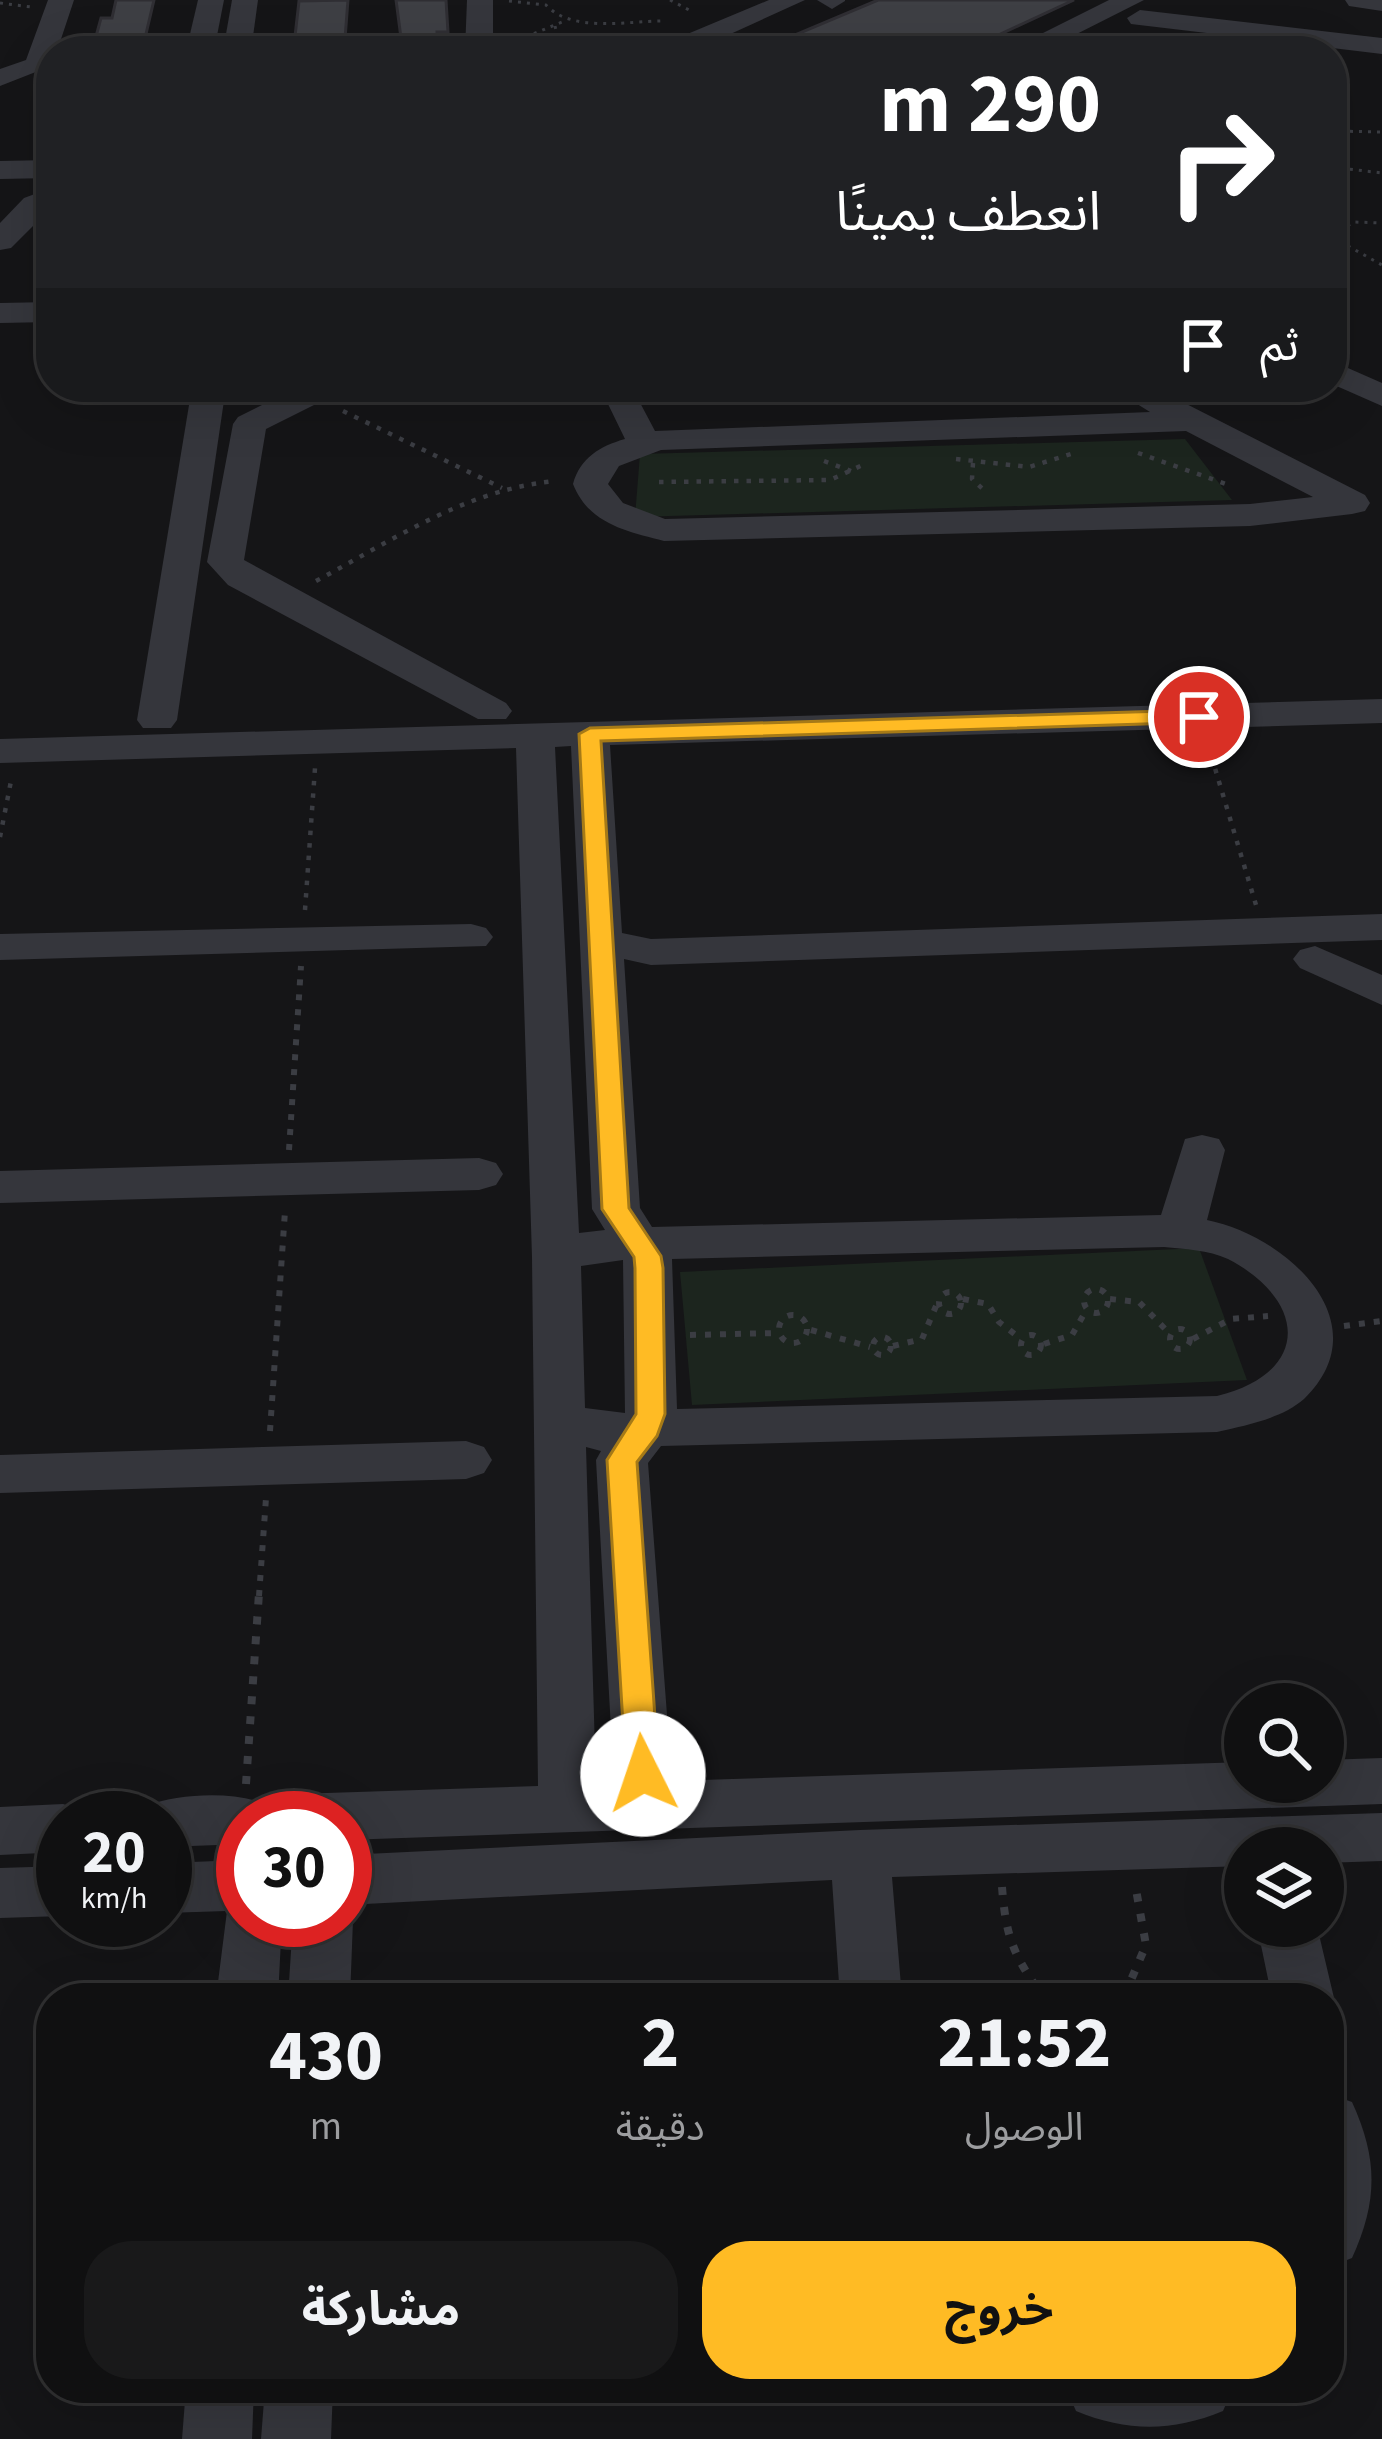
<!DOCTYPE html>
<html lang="ar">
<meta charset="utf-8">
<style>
body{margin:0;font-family:"Source Sans 3","Noto Sans Arabic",sans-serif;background:#19191a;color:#f1f3f6;direction:rtl;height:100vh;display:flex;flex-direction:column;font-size:45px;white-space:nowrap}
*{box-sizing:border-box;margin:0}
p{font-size:39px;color:#9c9d9f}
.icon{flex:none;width:66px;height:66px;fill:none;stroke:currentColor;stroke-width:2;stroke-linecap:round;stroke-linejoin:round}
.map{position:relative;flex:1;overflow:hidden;direction:ltr}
.details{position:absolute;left:36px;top:1983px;width:1308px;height:420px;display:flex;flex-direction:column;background:#101011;border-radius:48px;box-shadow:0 12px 48px #0002,0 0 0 3px #303031;direction:rtl}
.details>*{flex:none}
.guide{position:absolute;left:36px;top:36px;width:1311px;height:366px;border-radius:48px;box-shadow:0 12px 48px #0002,0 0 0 3px #303031;direction:rtl;background:#202124;color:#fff;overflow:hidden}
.fabs{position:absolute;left:1224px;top:1683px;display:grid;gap:24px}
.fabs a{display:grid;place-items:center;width:120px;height:120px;border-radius:50%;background:#101011;box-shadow:0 12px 48px #0002,0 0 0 3px #303031;font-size:60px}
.speed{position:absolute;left:36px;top:1791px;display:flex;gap:24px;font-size:60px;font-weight:700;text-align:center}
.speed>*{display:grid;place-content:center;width:156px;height:156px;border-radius:50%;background:#101011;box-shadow:0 12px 48px #0002,0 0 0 3px #303031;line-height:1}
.speed small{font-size:30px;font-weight:400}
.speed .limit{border:18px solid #d22;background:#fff;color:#111}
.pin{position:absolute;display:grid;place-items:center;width:102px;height:102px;color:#fff;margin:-51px;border:6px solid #fff;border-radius:50%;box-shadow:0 3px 12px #0007}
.me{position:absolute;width:132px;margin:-66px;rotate:356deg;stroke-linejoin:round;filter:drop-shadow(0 0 9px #0008)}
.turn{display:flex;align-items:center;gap:42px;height:252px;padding:0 48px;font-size:54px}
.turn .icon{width:156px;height:156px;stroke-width:2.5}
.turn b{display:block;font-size:84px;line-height:102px}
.then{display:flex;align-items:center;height:114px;padding:0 48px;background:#0003;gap:24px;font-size:45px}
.eta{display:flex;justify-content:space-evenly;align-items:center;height:204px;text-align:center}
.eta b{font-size:72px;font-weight:700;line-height:84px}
.button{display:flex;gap:24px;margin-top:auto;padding:24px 48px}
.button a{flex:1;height:138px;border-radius:48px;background:#ffbb24;color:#111;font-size:48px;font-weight:700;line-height:138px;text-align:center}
.button a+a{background:#19191a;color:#f1f3f6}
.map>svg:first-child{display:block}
.green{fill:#1c251e}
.building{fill:#3e3f44;stroke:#2f2e33;stroke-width:3}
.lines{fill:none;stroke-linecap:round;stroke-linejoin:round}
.path-far3{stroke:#3b3d43;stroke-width:3;stroke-dasharray:3 6;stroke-linecap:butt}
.path-far2{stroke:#3b3d43;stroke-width:4.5;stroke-dasharray:4.5 8;stroke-linecap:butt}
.path-far1{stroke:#3b3d43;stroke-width:6;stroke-dasharray:6 9;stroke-linecap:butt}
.path{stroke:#3b3d43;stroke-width:8;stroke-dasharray:8 12;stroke-linecap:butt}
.minor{fill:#35363c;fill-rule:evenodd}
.route{fill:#ffbb24;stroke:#a67a17;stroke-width:3}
</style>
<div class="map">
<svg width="1382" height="2439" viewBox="0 0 1382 2439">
<rect width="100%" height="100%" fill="#151517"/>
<g class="green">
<polygon points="1185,439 1232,500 635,517 640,454"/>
<polygon points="1199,1248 1247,1380 692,1405 680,1272"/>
</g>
<g class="building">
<polygon points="116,0 154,0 142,51 92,51 101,18 112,18"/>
<polygon points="348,0 345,39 305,42 306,35 295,36 299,1"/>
<polygon points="396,0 446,0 448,32 437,32 437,39 401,38"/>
<polygon points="878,0 1074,0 964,51 757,51"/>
</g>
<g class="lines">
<g class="path-far3">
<polyline points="670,0 693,12"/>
<path d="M509 1 546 5C572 33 627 21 663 21"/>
<polyline points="0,3 31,7"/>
<polyline points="555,26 558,38 582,51"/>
<polyline points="509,44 562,22"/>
<polyline points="1332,131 1382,132"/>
<polyline points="1332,167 1382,173"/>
<polyline points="1332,235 1354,222 1382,223"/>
<polyline points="1332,237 1382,265"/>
</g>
<g class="path-far2">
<polyline points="343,411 502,488"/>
<polyline points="1138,453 1229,485"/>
<polyline points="956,459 1029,467 1071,454"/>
<polyline points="824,461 851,471"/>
<polyline points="973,463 972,479 987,493"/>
<polyline points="659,482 830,480 867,463"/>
<path d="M316 581C393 540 467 489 556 481"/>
<polyline points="1208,745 1256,905"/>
<polyline points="0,837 12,776"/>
<polyline points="305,910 315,768"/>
</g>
<g class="path-far1">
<polyline points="289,1150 301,966"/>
<circle cx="1096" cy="1301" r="12"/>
<circle cx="950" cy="1303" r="11"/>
<polyline points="963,1299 988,1304 999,1322 1021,1339"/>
<polyline points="1110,1299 1139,1302 1170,1334"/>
<circle cx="793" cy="1329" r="14"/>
<polyline points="1344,1326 1382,1321"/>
<circle cx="1180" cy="1339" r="10"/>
<polyline points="811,1330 870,1347"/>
<circle cx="1031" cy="1345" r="10"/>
<polyline points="690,1335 777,1333"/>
<circle cx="882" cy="1346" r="9"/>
<polyline points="1193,1339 1231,1319 1268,1316"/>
<polyline points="1044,1344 1072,1335 1087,1309"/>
<polyline points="893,1346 922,1339 936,1306"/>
<polyline points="270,1431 285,1211"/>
<polyline points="259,1596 266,1498"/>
</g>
<g class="path">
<polyline points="246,1784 259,1593"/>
<path d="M1002 1887C1006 1939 1014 1956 1044 1998"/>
<polyline points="1131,1998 1131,1980 1146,1945 1135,1884"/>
</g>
<g class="minor">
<polygon points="48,0 74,0 57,51 51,51 51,66 0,86 0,69 26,60"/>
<polygon points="198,0 224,0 214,51 186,51"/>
<polygon points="232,0 258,0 251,51 223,51"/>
<polygon points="467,0 493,0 493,51 465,51"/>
<polygon points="769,0 805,0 693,51 641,51 645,45 673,40"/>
<polygon points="817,0 845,0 845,1 832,9"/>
<polygon points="1109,0 1144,0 1043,51 1007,51"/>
<polygon points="1345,0 1382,0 1382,11 1349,6"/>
<polygon points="1140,10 1382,38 1382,54 1131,24 1127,18"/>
<polygon points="51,160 51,178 0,179 0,161"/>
<polygon points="51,188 51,208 11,248 0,250 0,223 24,198"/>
<polygon points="51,302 51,322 0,323 0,303"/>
<polygon points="1332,361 1382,383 1382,406 1332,384"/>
<polygon points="192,387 226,387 177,720 171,728 143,728 137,720"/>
<polygon points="298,387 341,387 336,394 266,429 244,560 506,703 512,711 506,719 478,719 228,585 207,562 233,424 238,417"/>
<path d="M1110 387H1153L1365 495 1370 503 1365 511 1352 514 1250 526 664 541C626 531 589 524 573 484 580 458 600 446 625 439L608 404 625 394 637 397 655 431 1150 412ZM1186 431 1313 497 1250 504 665 519 623 503 608 484 619 466 661 450Z"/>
<path d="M1382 699V723L610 745 622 933 651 939 1382 914V940L651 965 624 959 640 1208 652 1227 1161 1215 1185 1139 1202 1135 1219 1139 1225 1150 1207 1220C1287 1236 1382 1323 1304 1399 1281 1419 1246 1425 1217 1432L661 1446 648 1463 672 1781 1245 1762V1782H1323V1760L1382 1758V1804L345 1840V1818H243V1844L165 1847V1818H138L144 1806C180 1794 228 1791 264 1803L269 1814 275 1801 296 1794 538 1786 532 1257 516 748 0 763V739ZM571 746 592 1209 605 1230 579 1233 555 747ZM1164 1247C1185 1249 1208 1250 1228 1259 1308 1301 1311 1373 1217 1396L677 1409 672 1259ZM623 1260 625 1413 585 1408 581 1266ZM586 1447 601 1451 596 1460 614 1783 596 1784Z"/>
<polygon points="471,924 486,928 493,937 486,946 0,960 0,934"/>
<polygon points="1315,946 1382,975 1382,1005 1300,968 1293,959 1300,950"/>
<polygon points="479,1158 496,1163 503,1174 496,1185 479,1190 0,1203 0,1171"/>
<polygon points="466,1441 484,1447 492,1460 484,1473 466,1479 0,1493 0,1455"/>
<polygon points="63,1804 84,1811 87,1818 63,1818 63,1852 0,1855 0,1807"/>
<polygon points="1382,1813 1382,1861 1323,1863 1323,1848 1245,1848 1245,1866 892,1877 902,1998 840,1998 832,1880 346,1905 353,1920 350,1998 288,1998 293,1920 345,1920 345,1855 860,1830"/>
<polygon points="243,1860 243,1920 282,1920 278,1998 216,1998 227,1911 165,1913 165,1863"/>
<polygon points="63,1866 63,1916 0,1918 0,1868"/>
<polygon points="1257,1926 1317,1926 1334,1998 1329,2008 1329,1998 1272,1998"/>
<path d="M1329 2094 1352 2102C1378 2159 1378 2201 1352 2258L1329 2267Z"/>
<polygon points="186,2388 254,2388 252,2439 182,2439"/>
<polygon points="265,2388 333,2388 331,2439 261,2439"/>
<path d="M1066 2388H1233L1223 2411C1172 2432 1127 2432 1076 2411Z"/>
</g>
</g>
<polygon class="route" points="1199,710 1210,717 1207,722 601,741 629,1208 661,1256 663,1268 665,1414 657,1436 637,1462 659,1774 654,1784 643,1787 631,1784 626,1774 607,1460 636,1414 635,1268 634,1257 602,1209 579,734 590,728"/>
</svg>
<div class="fabs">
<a><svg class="icon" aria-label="search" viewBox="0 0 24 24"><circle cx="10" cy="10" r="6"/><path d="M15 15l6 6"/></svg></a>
<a><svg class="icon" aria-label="layers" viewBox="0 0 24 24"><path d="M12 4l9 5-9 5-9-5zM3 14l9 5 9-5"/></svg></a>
</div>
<div class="speed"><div>20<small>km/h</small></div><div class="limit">30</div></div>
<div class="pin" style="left:1199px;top:717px;background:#d93025"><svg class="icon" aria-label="arrive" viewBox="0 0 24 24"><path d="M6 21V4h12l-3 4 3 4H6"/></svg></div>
<svg class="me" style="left:643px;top:1774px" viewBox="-20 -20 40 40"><circle r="19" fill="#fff"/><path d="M0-13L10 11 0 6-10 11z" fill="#ffbb24"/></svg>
<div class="guide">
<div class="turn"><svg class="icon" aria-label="right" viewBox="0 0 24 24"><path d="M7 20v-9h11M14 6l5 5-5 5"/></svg><div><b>290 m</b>انعطف يمينًا</div></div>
<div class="then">ثم<svg class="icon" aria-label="arrive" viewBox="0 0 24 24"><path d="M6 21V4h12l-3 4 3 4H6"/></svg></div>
</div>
<section class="details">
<div class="eta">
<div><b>21:52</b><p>الوصول</p></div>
<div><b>2</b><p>دقيقة</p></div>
<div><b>430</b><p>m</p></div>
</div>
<div class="button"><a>خروج</a><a>مشاركة</a></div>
</section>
</div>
